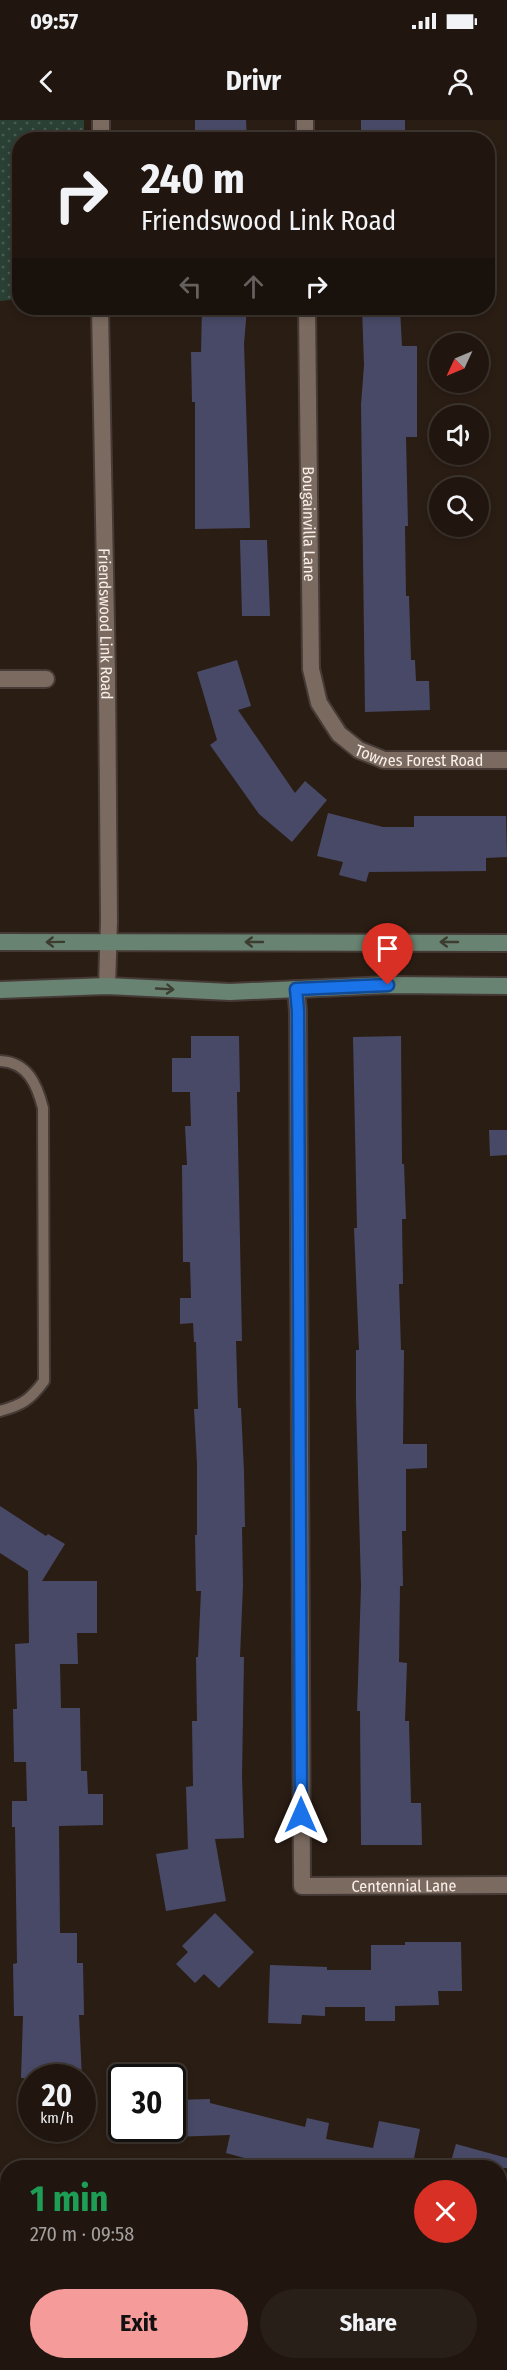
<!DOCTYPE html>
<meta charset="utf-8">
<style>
body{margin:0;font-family:"Fira Sans Condensed",sans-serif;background:#281f18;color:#f1f3f6;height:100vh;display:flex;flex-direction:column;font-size:22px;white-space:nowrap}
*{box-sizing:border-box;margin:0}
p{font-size:20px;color:#a29f9e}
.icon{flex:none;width:33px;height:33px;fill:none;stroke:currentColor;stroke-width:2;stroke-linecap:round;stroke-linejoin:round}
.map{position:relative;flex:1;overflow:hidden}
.sheet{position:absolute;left:0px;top:2040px;width:507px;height:210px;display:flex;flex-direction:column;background:#20160f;border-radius:24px 24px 0 0;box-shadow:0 3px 9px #0003,0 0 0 2px #3d352f}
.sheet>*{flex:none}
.guide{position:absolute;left:12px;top:12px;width:483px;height:183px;border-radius:24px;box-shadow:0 3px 9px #0003,0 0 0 2px #3d352f;background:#20160f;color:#f1f3f6;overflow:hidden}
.needle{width:39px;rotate:226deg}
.controls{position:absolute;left:429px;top:213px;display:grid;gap:12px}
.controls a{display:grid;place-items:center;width:60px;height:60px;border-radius:50%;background:#20160f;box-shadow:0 3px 9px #0003,0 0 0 2px #3d352f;font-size:30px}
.speed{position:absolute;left:18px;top:1944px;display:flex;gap:12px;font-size:30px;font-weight:700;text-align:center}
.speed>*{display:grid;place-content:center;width:78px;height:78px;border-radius:50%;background:#20160f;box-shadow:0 3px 9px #0003,0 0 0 2px #3d352f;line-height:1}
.speed small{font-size:15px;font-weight:400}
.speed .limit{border:3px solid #111;border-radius:9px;background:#fff;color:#111}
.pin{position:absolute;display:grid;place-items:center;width:51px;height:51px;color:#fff;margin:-62px -26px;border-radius:50% 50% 50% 0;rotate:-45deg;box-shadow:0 0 6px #0007}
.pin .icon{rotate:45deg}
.me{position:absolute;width:66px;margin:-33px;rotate:0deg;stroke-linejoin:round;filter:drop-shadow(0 0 4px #0008)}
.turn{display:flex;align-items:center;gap:21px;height:126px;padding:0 30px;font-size:27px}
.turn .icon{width:78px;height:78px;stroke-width:2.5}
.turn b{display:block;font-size:42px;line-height:51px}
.lanes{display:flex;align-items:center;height:57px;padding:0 30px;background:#0003;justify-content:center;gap:30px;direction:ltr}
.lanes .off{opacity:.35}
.round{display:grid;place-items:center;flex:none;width:63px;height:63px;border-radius:32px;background:#281f18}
.summary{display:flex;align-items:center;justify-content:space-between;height:102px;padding:0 30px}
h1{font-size:36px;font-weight:700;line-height:45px;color:#1e9e55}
.cta{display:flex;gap:12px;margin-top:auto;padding:12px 30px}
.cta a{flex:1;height:69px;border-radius:36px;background:#f59b9a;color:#111;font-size:24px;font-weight:700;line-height:69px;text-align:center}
.cta a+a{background:#281f18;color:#f1f3f6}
.status{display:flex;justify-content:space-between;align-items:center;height:42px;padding:0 30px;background:#20160f;direction:ltr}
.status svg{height:16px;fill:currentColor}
header{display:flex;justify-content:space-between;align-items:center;height:78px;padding:0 30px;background:#20160f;font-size:27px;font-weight:700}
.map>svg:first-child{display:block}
.grass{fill:url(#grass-dots)}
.building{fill:#484966}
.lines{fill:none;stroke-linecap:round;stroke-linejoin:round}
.service-casing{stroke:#453a35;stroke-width:14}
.minor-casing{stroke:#453a35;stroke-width:20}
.tertiary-casing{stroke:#453a35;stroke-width:20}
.secondary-casing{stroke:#453a35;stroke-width:20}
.service{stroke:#7b6a5f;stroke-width:10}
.minor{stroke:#7b6a5f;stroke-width:16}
.tertiary{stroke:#7b6a5f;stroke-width:16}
.secondary{stroke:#688371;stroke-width:16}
.oneway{stroke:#3d3c30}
.route-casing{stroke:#114b97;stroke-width:15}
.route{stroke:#1a73e8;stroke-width:10}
.labels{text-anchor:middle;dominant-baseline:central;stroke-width:4.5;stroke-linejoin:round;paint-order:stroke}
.street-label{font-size:16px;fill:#f9efe9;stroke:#2a1d14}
</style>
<div class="status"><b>09:57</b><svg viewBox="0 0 49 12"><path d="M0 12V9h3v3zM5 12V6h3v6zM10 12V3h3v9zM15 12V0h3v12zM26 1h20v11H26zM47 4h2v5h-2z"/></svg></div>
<header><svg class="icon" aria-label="back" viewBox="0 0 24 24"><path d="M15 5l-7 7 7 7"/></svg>Drivr<svg class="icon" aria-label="person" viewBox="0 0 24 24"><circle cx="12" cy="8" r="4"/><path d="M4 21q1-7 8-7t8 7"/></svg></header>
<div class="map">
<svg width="507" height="2250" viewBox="0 0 507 2250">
<defs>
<pattern id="grass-dots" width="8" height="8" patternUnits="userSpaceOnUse" patternTransform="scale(1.5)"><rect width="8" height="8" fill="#2a4035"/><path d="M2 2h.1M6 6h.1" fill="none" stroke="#4a5c52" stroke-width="1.8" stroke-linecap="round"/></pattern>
</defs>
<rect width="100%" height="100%" fill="#2a1d14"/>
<polygon class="grass" points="0,0 84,0 84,19 20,20 19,179 0,181"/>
<g class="building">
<polygon points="195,0 246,0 247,20 195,20"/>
<polygon points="361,0 405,0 405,18 361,19"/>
<polygon points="202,188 247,188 244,224 250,408 195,409 195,282 192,282 191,232 201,232"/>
<polygon points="362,188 400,188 402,226 417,226 417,317 406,317 408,406 405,406 406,476 409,476 411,540 415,540 416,561 429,561 430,590 365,592 361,285 364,245"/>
<polygon points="240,420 267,420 270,496 242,496"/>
<polygon points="237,540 251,586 238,590 295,673 305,661 327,680 292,722 259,694 210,625 217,620 197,552"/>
<polygon points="328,693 383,707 414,707 414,696 506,696 507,737 486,738 486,751 369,752 366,762 339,755 343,742 317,736"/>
<polygon points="191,916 239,916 240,972 237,972 242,1221 236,1221 238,1288 241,1288 244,1352 245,1407 242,1407 243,1465 240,1537 244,1537 242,1656 244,1718 215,1719 226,1781 166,1791 156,1734 188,1729 186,1667 193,1666 192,1601 197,1601 196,1537 198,1537 201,1471 196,1471 195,1415 197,1415 197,1344 194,1289 198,1289 196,1222 194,1222 193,1203 180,1204 180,1178 191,1178 190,1142 183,1142 182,1045 187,1045 185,1006 191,1006 190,972 172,972 172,938 191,938"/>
<polygon points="401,916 402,1044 404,1044 406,1099 402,1099 403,1164 399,1164 401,1230 404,1230 403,1324 427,1324 427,1348 406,1349 406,1411 402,1411 403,1466 400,1466 399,1542 407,1543 405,1601 409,1601 411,1683 421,1683 422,1725 361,1725 360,1591 357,1591 361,1466 356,1280 356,1230 359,1230 354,1108 357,1108 353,917"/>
<polygon points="489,1010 507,1010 507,1035 490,1036"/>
<polygon points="0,1386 46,1416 48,1414 65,1424 42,1461 97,1461 97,1513 77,1513 78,1544 60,1544 61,1588 80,1588 81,1651 87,1651 88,1674 103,1674 103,1705 59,1706 60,1813 77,1813 77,1843 83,1843 84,1895 79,1895 82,1958 21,1958 23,1896 14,1896 13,1844 17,1843 15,1707 12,1707 12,1681 27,1681 26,1642 14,1642 13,1589 17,1589 15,1524 29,1523 28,1451 0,1433"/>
<polygon points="215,1793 254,1832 219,1868 204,1854 195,1863 176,1844 188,1832 182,1826"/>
<polygon points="405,1822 461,1822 462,1871 438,1871 439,1885 395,1886 395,1901 365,1901 365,1887 325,1887 325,1896 302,1895 301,1904 268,1903 270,1845 327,1847 327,1850 371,1850 371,1825 405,1825"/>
<polygon points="210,1979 210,1983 305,2007 307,1998 329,2003 326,2019 373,2028 379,2001 420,2009 412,2048 281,2048 226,2033 230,2015 172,2017 172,1980"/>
<polygon points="456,2024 507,2038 507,2048 449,2048"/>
</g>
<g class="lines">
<defs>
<path id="service" d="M0 941C28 942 37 965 43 988L44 1261C30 1280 22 1285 0 1291"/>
<g id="minor">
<polyline points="305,0 305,20"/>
<path id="s1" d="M307 188 311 549 319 583 339 614 359 630 384 640H507"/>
<polyline points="0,559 46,559"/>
<path id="s2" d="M296 869 298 891 302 1766 507 1765"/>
<polyline points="0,2063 8,2064"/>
<polyline points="500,2148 507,2150"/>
</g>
<g id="tertiary">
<polyline points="101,20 101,0"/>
<path id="s3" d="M100 188 107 556 109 801 107 866"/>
</g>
<g id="secondary">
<polyline points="0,822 507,823"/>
<polyline points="0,870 107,866 230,872 388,865 507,866"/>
</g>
</defs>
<use href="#service" class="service-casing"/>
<use href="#minor" class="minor-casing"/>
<use href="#tertiary" class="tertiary-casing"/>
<use href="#secondary" class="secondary-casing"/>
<use href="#service" class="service"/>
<use href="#minor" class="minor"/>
<use href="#tertiary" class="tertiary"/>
<use href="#secondary" class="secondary"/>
</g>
<defs><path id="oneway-shaft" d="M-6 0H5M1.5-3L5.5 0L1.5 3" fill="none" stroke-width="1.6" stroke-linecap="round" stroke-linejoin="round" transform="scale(1.5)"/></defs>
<g class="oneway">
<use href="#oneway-shaft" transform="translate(55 822) rotate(179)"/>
<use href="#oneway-shaft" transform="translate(254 822) rotate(-180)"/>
<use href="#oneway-shaft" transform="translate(449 822) rotate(-180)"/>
<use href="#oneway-shaft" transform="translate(165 869) rotate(3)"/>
</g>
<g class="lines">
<defs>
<polyline id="route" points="301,1695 298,891 296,869 388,865"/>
</defs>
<use href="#route" class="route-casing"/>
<use href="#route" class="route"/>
</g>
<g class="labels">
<g class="street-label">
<text stroke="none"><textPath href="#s1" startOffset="216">Bougainvilla Lane</textPath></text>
<text stroke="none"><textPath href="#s3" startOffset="316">Friendswood Link Road</textPath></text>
<text stroke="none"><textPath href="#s1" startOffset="520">Townes Forest Road</textPath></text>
<text stroke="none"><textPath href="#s2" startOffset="999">Centennial Lane</textPath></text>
</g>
</g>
</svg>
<div class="controls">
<a><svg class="needle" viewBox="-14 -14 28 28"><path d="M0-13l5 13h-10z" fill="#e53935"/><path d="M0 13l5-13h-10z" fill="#a29f9e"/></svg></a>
<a><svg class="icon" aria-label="sound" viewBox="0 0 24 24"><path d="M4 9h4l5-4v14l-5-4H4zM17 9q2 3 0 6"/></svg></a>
<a><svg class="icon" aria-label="search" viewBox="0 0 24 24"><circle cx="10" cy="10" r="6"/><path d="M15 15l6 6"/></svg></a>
</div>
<div class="speed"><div>20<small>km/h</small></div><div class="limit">30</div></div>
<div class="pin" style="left:388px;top:865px;background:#d93025"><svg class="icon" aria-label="arrive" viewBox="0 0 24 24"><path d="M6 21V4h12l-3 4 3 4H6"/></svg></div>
<svg class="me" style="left:301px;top:1695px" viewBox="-20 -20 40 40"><path d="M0-17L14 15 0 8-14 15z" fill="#1a73e8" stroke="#fff" stroke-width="4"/></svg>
<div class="guide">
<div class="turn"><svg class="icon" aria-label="right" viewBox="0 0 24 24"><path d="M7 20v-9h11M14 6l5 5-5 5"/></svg><div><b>240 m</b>Friendswood Link Road</div></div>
<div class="lanes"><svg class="icon off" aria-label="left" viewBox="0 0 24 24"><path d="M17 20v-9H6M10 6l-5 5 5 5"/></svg><svg class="icon off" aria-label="ahead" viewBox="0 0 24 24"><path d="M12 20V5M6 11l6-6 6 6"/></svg><svg class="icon" aria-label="right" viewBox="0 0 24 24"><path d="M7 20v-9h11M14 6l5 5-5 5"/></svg></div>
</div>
<section class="sheet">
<div class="summary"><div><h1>1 min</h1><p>270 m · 09:58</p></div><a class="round" style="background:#d93025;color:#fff"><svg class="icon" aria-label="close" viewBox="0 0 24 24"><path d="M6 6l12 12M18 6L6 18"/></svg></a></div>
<div class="cta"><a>Exit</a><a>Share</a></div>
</section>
</div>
